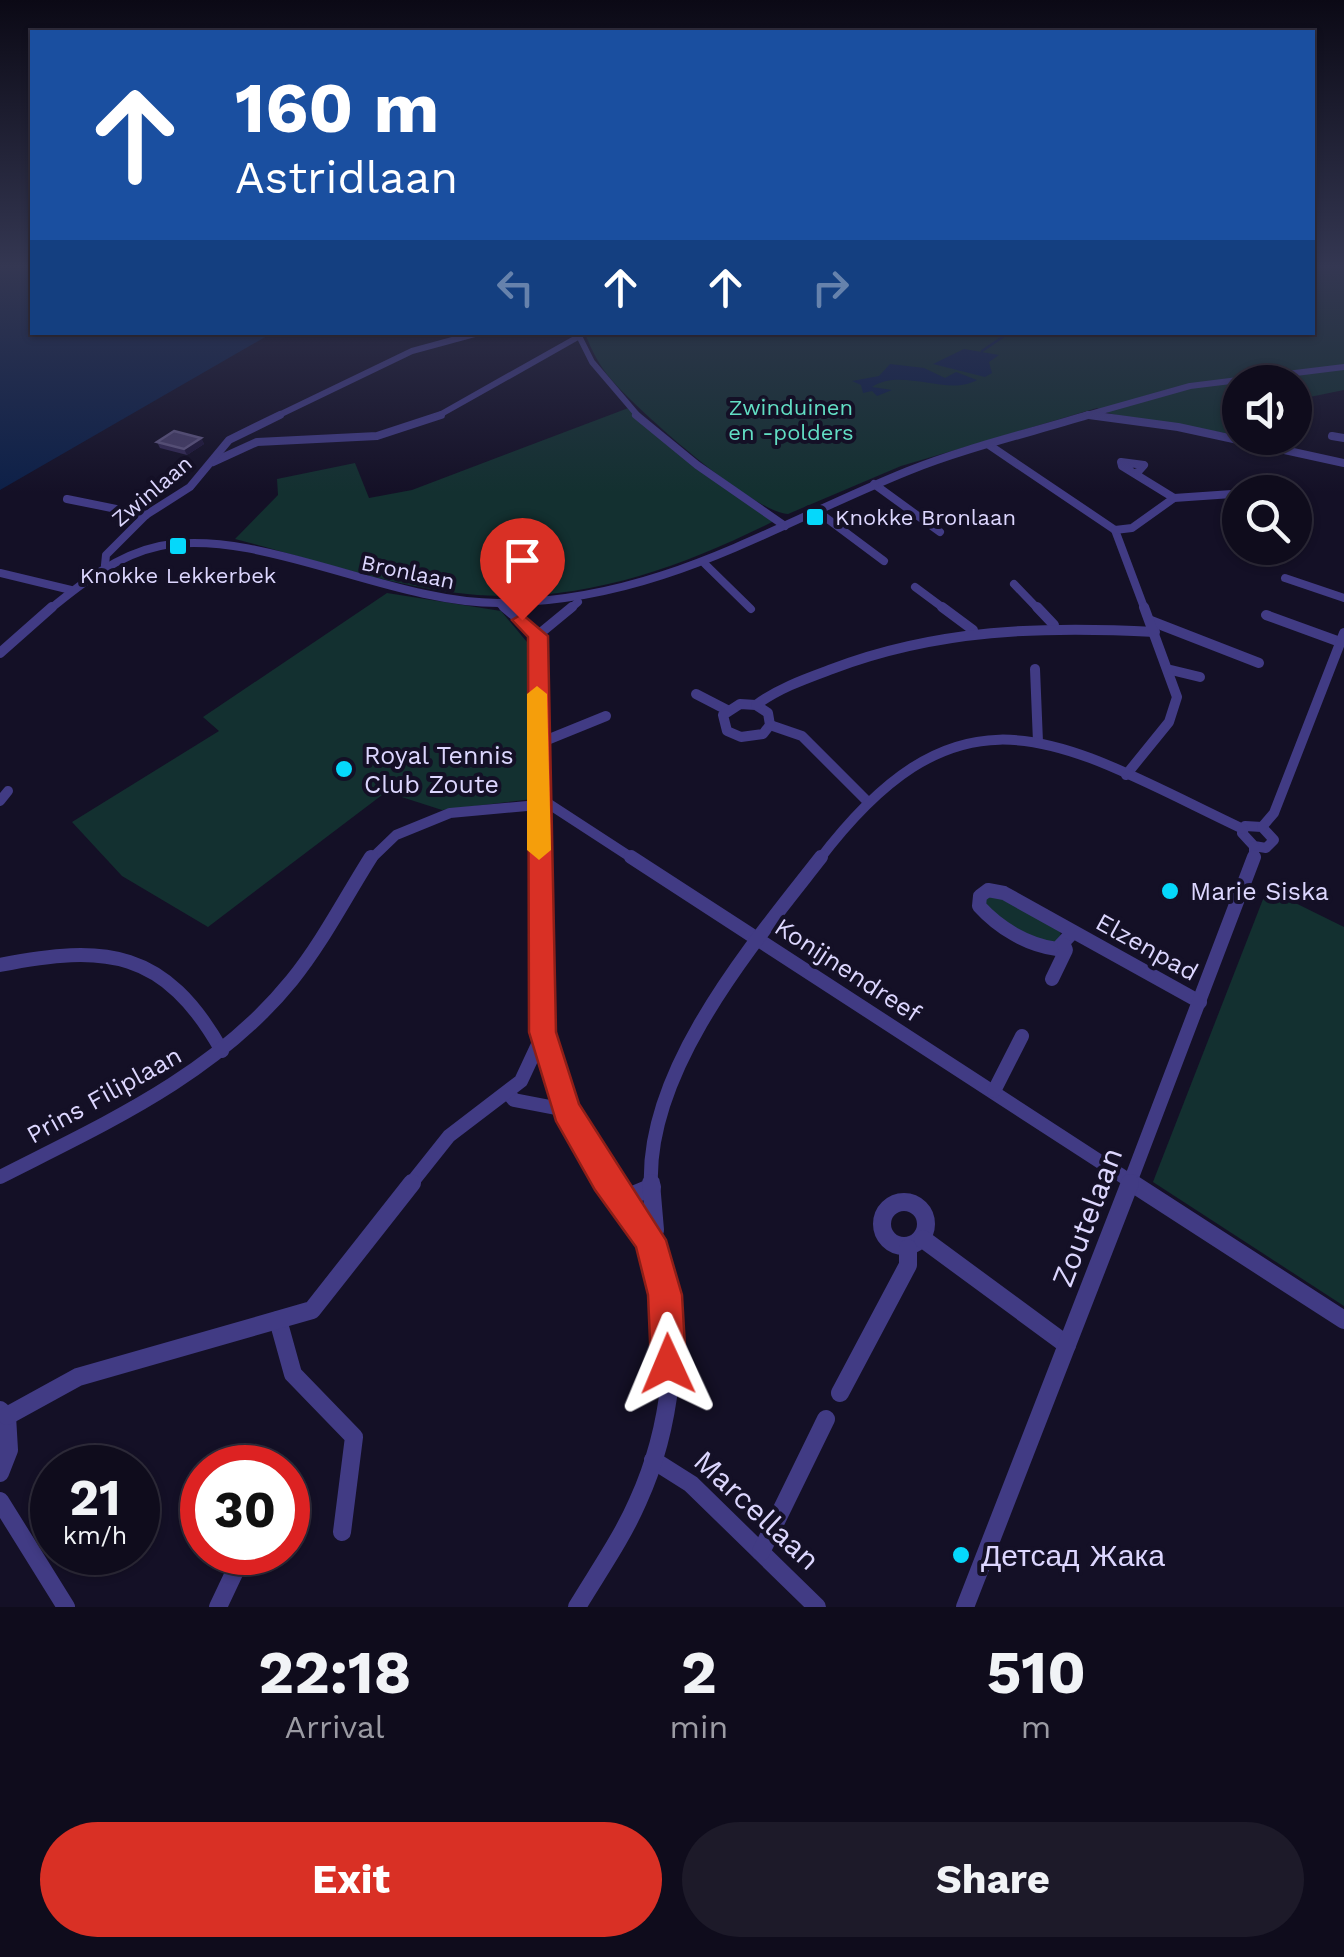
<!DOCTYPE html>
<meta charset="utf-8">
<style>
body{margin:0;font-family:"Work Sans",sans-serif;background:#1d1a29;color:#f1f3f6;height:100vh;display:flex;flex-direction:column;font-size:38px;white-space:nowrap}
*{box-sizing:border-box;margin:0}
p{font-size:32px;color:#9b9ba3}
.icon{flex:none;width:55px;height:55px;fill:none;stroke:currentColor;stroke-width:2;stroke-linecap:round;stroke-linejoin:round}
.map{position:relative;height:1607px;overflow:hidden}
.details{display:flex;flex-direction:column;background:#0f0c1c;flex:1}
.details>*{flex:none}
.banner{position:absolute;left:30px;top:30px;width:1285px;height:305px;border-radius:0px;box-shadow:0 2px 8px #0004,0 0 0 2px #2f2c3b;background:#1a4fa0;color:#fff;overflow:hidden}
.tools{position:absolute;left:1222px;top:365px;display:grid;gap:20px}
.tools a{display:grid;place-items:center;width:90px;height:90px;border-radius:50%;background:#0f0c1c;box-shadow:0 2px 8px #0004,0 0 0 2px #2f2c3b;font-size:50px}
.speed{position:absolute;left:30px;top:1445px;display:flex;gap:20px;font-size:50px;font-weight:700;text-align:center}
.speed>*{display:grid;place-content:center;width:130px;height:130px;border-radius:50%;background:#0f0c1c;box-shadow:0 2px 8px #0004,0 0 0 2px #2f2c3b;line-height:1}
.speed small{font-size:25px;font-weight:400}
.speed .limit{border:15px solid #d22;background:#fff;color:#111}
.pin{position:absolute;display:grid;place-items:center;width:85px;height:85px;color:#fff;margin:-102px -42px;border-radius:50% 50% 50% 0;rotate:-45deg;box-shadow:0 0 10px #0007}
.pin .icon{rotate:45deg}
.me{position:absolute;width:110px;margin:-55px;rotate:359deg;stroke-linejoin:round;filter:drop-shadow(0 0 8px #0008)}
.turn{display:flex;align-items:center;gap:35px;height:210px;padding:0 40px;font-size:45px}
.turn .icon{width:130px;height:130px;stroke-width:2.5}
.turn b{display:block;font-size:70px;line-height:85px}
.lanes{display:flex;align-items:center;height:95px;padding:0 40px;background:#0003;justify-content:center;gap:50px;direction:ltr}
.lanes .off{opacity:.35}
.eta{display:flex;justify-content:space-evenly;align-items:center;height:170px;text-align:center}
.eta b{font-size:60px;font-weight:700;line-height:70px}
.button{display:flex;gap:20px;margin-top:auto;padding:20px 40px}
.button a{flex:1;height:115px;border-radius:60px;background:#d93025;color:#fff;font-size:40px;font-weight:700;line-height:115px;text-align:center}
.button a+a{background:#1d1a29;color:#f1f3f6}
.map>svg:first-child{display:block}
.green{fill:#133030}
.water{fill:#0d2048}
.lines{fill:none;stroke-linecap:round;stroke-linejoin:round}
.stream{stroke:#0d2048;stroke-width:2.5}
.minor-far4{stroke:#413b84;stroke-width:6}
.minor-far3{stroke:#413b84;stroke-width:8}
.minor-far2{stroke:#413b84;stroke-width:10}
.minor-far1{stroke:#413b84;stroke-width:14}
.minor{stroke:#413b84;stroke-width:18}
.wall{fill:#332954}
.shaded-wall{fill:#1f173a}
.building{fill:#453c66;stroke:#5d547e;stroke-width:2.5}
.route{fill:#d93025;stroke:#8d1f18;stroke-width:2.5}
.slow{fill:#f59e0b}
.poi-dot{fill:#05d8fb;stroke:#141026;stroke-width:4}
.labels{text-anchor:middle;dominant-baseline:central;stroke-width:8;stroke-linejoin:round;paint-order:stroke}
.far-park-label{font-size:22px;fill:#62dec4;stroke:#141026}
.far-street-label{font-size:22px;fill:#dcd6fe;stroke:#141026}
.far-poi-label{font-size:22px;fill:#dcd6fe;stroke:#141026;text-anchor:start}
.poi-label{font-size:25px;fill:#dcd6fe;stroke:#141026;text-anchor:start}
.street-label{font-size:25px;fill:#dcd6fe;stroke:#141026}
.near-street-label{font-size:30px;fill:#dcd6fe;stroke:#141026}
.near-poi-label{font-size:30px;fill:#dcd6fe;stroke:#141026;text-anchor:start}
</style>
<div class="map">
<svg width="1344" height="1607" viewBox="0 0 1344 1607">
<rect width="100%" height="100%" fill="#141026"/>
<g class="green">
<path d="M1313 268H1344V390L1295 400V382H1240V436C1205 428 1121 422 1097 408L901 466 788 514C753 513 629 404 606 373 597 361 590 347 585 333L1312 332Z"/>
<path d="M631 407 688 458 776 520C678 569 578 605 467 594 389 586 310 558 235 539L278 495 277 479 355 463 369 498 412 490Z"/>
<polygon points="387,593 501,611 527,642 527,746 533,799 442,810 386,792 208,927 122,876 72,822 219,731 203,717"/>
<polygon points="1267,889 1344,927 1344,1306 1153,1182"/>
<polygon points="990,893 1060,929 1061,941 1044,944 989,913 983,898"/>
</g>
<g class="water">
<polygon points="0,268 32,268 32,332 272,333 0,490"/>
<polygon points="964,349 999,355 989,362 992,373 985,377 933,364"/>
<path d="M890 364 924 368 945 378 956 372 977 380C947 397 903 367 872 387L892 390 877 396 872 391 863 393 861 385 852 381 879 376Z"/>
</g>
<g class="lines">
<polyline class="stream" points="982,351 1010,332"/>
<g class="minor-far4">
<polyline points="577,332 592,362 639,417"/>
<polyline points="1089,415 1107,417"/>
<polyline points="275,417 412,351 482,332"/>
<polyline points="436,417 578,337"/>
<polyline points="1080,417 1190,386 1344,367"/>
</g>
<g class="minor-far3">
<polyline points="636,415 697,465 785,526"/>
<polyline points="1089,415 1178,427 1344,463"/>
<polyline points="1332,436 1344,438"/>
<polyline points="989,445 1115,530 1145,610"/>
<polyline points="213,462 257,442 377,436 441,415"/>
<polyline points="1136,474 1144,465 1121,462 1122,466 1174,498"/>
<polyline points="874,484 940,532"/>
<polyline points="67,499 146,515"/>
<polyline points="817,511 884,561"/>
<polyline points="1115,530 1132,528 1174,498 1261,492"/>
<polyline points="705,564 751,609"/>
<polyline points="105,565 106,555 146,515 190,487 229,440 280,415"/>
<polyline points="0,573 71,590"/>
<polyline points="1285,578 1344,598"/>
<polyline points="1014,584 1039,610"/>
<polyline points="915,587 946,610"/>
<polyline points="499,603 507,610"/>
<path d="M49 610C82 583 117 555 160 546 260 527 391 604 501 603 659 601 767 528 908 471 965 448 1029 433 1088 415"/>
<polyline points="569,610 578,602"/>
</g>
<g class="minor-far2">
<polyline points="504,607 538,635"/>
<polyline points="942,607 973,630"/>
<polyline points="1037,607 1054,625"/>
<polyline points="1266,615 1340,642"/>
<polyline points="1151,621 1259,663"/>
<polyline points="0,653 52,607"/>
<polyline points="1035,669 1038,742"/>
<polyline points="1171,670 1200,677"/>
<polyline points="696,694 727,710"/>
<polygon points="740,704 756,705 768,713 770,725 763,734 741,737 727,731 723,715"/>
<path d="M756 705C779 688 805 679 832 669 937 629 1043 626 1155 632"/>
<polyline points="770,725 802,736 866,800"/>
<polyline points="537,744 606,716"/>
<polyline points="1126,775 1169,722 1177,697 1144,607"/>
<polyline points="0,801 8,791"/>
<polygon points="1245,826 1262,827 1274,840 1266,848 1254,846 1242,833"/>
<polyline points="1262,827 1274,813 1344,633"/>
<polyline points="1254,846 1254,860"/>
<polyline points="370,860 396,835 450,813 549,804 635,860"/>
<polyline points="539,860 538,635 572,607"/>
<path d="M819 860C965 668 1062 743 1243 829"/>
</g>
<g class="minor-far1">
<path d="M539 857C540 1001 530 1059 613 1185"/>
<polyline points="631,857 1136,1185"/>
<path d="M1073 932 1057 949C1027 945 999 928 979 906L980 896 988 890 1004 893 1200 1002"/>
<path d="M0 965C105 944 165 949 222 1051"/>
<polyline points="1052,979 1066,950 1064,945"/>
<polyline points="994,1091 1022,1036"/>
<polyline points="509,1094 514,1100 566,1110"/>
<path d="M0 1177C106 1123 215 1075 292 980 322 943 345 898 371 857"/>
<polyline points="410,1185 449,1136 521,1081 542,1036"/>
<path d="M651 1185C646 1069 753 944 821 857"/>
<polyline points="1129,1185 1254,857"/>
</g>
<g class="minor">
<polyline points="1132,1183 1344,1320"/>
<polyline points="621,1200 652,1187"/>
<circle cx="904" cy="1224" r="22"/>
<polyline points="923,1239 1067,1345"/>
<polyline points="650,1240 655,1230 651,1183"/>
<polyline points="278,1320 293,1374 354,1437 342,1532"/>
<polyline points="840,1393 908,1265 908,1248"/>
<polyline points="0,1410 7,1416 9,1450 0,1473"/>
<polyline points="7,1416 78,1377 312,1310 412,1183"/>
<polyline points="653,1460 691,1484 817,1607"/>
<polyline points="0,1501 66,1607"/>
<polyline points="761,1552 826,1419"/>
<polyline points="218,1607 244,1552"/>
<path d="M577 1607C598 1572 622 1538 638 1501 669 1433 685 1333 658 1262 647 1233 628 1208 612 1183"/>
<polyline points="965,1607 1130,1183"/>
</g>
</g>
<polygon class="wall" points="201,438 204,444 187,455 160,448 157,442"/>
<polygon class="shaded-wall" points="201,438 204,444 187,455 184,449"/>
<polygon class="building" points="174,431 201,438 184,449 157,442"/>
<linearGradient id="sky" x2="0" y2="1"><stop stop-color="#0b0915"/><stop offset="0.54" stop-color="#343752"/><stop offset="1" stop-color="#343752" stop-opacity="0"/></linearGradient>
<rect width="1344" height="493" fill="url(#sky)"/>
<polygon class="route" points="522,614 548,636 556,1032 579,1104 666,1240 682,1295 686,1364 681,1376 668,1381 656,1376 651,1364 648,1295 636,1247 595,1190 556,1121 529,1032 528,637 512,620"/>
<polygon class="slow" points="537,686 547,694 551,850 539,860 527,850 527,694"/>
<g class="poi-dot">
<rect x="805" y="507" width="20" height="20" rx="5"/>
<rect x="168" y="536" width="20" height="20" rx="5"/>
<circle cx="344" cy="769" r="10"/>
<circle cx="1170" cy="891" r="10"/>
<circle cx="961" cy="1555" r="10"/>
</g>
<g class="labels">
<g class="far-park-label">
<text x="791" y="407">Zwinduinen<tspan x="791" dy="25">en -polders</tspan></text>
</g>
<g class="far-street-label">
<text transform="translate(152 491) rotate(-40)">Zwinlaan</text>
<text transform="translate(408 572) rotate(12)">Bronlaan</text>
</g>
<g class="far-poi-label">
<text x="835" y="517">Knokke Bronlaan</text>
<text x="178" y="575" text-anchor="middle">Knokke Lekkerbek</text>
</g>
<g class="poi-label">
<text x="364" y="755">Royal Tennis<tspan x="364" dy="29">Club Zoute</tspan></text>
<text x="1190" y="891">Marie Siska</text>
</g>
<g class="street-label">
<text transform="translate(1147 947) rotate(29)">Elzenpad</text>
<text transform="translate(848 970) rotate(33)">Konijnendreef</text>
<text transform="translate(104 1095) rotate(-29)">Prins Filiplaan</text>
</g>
<g class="near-street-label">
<text transform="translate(1087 1217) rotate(-69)">Zoutelaan</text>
<text transform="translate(757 1510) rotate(43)">Marcellaan</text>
</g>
<g class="near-poi-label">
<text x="981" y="1555">Детсад Жака</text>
</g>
</g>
</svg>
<div class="tools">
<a><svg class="icon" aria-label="sound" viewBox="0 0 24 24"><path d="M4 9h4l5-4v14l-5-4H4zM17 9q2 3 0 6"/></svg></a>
<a><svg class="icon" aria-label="search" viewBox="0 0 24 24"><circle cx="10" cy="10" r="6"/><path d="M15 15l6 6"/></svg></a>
</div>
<div class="speed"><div>21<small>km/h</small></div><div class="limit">30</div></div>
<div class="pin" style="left:522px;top:620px;background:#d93025"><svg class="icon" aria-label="arrive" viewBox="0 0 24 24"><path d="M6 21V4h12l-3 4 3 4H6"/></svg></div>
<svg class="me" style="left:668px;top:1364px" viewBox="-20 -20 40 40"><path d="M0-17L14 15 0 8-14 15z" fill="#d93025" stroke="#fff" stroke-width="4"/></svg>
<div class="banner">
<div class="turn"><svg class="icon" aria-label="ahead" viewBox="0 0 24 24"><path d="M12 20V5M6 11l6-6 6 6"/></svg><div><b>160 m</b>Astridlaan</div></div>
<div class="lanes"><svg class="icon off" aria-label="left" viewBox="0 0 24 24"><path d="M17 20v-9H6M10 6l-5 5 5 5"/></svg><svg class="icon" aria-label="ahead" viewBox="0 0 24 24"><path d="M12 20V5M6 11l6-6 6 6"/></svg><svg class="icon" aria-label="ahead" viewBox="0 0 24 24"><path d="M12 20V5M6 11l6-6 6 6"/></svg><svg class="icon off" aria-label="right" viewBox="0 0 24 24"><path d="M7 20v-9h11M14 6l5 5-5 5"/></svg></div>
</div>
</div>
<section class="details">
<div class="eta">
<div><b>22:18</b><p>Arrival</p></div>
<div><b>2</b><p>min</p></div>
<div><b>510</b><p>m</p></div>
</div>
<div class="button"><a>Exit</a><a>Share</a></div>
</section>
